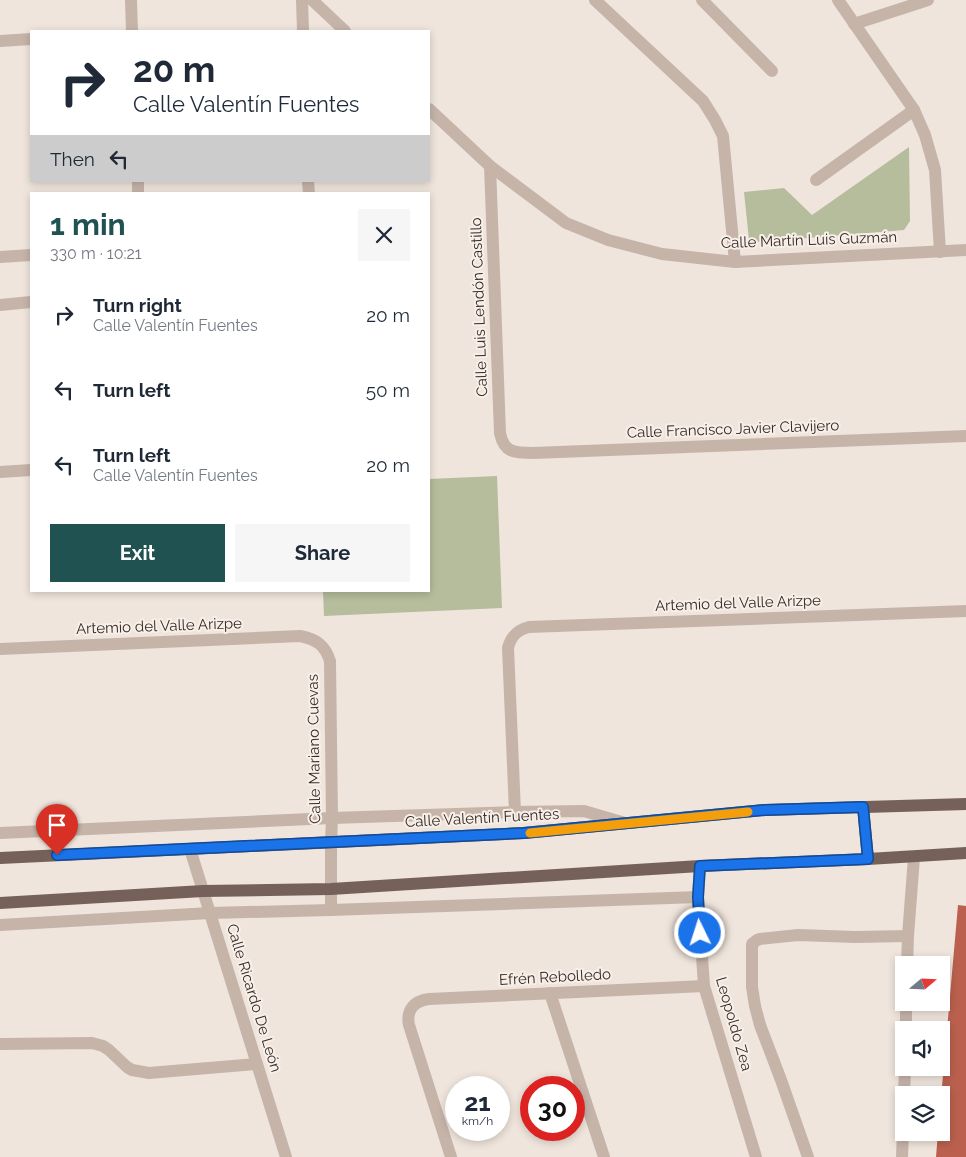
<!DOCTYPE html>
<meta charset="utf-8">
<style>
body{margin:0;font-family:Raleway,sans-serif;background:#f6f6f7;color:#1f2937;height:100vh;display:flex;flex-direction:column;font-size:19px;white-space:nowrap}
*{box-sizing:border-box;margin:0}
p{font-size:16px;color:#747a83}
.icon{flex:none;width:28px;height:28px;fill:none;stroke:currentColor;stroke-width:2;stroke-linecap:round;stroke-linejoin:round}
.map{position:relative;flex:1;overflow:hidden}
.details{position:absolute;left:30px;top:192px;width:400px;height:400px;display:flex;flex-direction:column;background:#fff;border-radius:0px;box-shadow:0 2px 8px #0003}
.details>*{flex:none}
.hud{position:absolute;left:30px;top:30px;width:400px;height:152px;border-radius:0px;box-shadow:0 2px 8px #0003;background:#fff;color:#1f2937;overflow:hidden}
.needle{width:32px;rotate:71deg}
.buttons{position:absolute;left:895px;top:956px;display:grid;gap:10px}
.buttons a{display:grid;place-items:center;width:55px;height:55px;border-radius:0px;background:#fff;box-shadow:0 2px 8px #0003;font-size:25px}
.speed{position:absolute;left:445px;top:1076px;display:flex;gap:10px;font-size:25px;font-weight:700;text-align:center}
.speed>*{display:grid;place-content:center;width:65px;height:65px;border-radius:50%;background:#fff;box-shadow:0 2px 8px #0003;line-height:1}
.speed small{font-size:12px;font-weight:400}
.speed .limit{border:8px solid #d22;background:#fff;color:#111}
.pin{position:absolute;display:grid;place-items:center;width:42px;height:42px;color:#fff;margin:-51px -21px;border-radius:50% 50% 50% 0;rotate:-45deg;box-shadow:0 0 5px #0007}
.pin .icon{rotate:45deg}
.me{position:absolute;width:55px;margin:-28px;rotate:356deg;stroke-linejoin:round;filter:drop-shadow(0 0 4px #0008)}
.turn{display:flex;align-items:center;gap:18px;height:105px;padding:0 20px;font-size:22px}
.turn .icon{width:65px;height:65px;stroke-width:2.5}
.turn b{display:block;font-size:35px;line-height:42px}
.then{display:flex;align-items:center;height:48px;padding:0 20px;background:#0003;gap:10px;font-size:19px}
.round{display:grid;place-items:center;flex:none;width:52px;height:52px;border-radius:0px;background:#f6f6f7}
.overview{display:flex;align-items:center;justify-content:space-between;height:85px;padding:0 20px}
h1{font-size:30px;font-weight:700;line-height:38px;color:#215252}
.button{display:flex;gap:10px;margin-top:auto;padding:10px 20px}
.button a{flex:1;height:58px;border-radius:0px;background:#215252;color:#fff;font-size:20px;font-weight:700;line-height:58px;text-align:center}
.button a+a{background:#f6f6f7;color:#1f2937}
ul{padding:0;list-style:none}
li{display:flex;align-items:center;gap:15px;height:75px;padding:0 20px}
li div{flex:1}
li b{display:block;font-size:19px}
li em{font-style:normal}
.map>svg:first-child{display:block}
.green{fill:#b5bd9d}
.building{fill:#bb604e}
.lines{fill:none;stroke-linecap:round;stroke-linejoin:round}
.minor{stroke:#c6b4a9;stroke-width:12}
.major{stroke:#75615a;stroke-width:12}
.route-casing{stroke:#114b97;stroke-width:12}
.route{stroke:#1a73e8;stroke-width:9}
.slow{stroke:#f59e0b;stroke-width:9}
.labels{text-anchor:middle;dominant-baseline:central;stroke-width:4;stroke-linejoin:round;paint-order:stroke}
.street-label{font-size:15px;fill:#342b28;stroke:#f8efe8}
</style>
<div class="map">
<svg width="966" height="1157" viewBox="0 0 966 1157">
<rect width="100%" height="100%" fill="#efe5dc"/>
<g class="green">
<polygon points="909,147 910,221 904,230 758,242 749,240 744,192 784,188 812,215"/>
<polygon points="497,476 502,608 324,616 323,591 429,591 429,479"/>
</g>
<polygon class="building" points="958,905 966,906 966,1157 936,1157 938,1132 941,1132 941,1098"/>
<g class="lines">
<g class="minor">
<polyline points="131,0 132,31"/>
<polyline points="302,0 303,31"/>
<polyline points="312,0 345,31"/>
<polyline points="595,0 703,101 715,120 723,136 735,262"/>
<polyline points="702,0 772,71"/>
<polyline points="838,0 914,110 925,135 935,170 940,252"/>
<polyline points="854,24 928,0"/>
<polyline points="0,41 31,39"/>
<polyline points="429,109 490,166 566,223 608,240 662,254 735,262 966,250"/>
<path d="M490 166 500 433C504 453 515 453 533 453L966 436"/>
<polyline points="816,180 914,110"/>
<polyline points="138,181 138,194"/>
<polyline points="308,181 309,194"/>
<polyline points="0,257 31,255"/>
<polyline points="0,305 31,302"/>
<polyline points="0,472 31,470"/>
<path d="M0 649 300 636C316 639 325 645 330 661L332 818 331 843V910"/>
<path d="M515 812 508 648C511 636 517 630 529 627L966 611"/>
<polyline points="0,833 332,818 515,812 584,811 625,823"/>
<polyline points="190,849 286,1157"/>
<polyline points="700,866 698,897 704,986 756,1157"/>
<polyline points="0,925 210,913 331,910 698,897"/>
<polyline points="907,965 908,936 914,857"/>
<polyline points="550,993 604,1157"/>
<polyline points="906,1030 906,1002"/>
<polyline points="0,1044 92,1043 103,1046 109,1050 127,1067 132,1070 149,1073 257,1064"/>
<polyline points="904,1095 905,1068"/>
<path d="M451 1157 409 1025C406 1010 414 1001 429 999L704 986"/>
<polyline points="808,1157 781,1080 760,1025 755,1006 752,987 752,944 757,940 760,939 798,935 855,937 908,936"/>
<polyline points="902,1157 904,1104"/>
</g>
<g class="major">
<polyline points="863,807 868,859"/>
<polyline points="0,858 524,833 765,810 966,804"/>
<polyline points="0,903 203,891 331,889 700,866 868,859 966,853"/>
</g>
</g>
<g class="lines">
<defs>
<polyline id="route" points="57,855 524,833 765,810 863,807 868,859 700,866 698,897 700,933"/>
</defs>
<use href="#route" class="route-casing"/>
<use href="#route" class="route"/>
<polyline class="slow" points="530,833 748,812"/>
</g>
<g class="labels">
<g class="street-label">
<text transform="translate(809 240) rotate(-2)">Calle Martín Luis Guzmán</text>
<text transform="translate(479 307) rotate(-92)">Calle Luis Lendón Castillo</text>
<text transform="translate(733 429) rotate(-2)">Calle Francisco Javier Clavijero</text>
<text transform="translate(738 603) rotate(-2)">Artemio del Valle Arizpe</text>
<text transform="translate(159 626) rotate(-2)">Artemio del Valle Arizpe</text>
<text transform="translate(314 749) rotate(-91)">Calle Mariano Cuevas</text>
<text transform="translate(482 818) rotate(-3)">Calle Valentín Fuentes</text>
<text transform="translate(555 977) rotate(-3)">Efrén Rebolledo</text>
<text transform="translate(254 998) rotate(73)">Calle Ricardo De León</text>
<text transform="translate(734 1024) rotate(74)">Leopoldo Zea</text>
</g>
</g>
</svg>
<div class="buttons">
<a><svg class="needle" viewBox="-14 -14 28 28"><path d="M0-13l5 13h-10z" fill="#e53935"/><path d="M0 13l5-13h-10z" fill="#747a83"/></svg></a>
<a><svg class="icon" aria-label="sound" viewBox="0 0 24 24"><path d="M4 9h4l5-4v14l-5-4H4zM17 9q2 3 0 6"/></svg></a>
<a><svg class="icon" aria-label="layers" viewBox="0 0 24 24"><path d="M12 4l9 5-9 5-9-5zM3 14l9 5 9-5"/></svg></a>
</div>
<div class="speed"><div>21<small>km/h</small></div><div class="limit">30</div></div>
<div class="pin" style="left:57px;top:855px;background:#d93025"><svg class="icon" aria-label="arrive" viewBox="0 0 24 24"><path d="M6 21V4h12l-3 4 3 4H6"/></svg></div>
<svg class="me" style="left:700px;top:933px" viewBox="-20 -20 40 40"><circle r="17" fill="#1a73e8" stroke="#fff" stroke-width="3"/><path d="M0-11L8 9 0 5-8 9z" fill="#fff"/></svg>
<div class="hud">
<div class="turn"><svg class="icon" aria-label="right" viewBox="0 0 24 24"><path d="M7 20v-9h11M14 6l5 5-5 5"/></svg><div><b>20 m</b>Calle Valentín Fuentes</div></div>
<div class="then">Then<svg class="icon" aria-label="left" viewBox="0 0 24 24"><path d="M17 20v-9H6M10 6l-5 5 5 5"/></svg></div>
</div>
<section class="details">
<div class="overview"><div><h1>1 min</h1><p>330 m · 10:21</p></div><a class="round"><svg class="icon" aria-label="close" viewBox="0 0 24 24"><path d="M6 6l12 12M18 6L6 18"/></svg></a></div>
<ul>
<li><svg class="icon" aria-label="right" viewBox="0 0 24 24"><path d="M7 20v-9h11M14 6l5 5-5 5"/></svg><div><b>Turn right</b><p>Calle Valentín Fuentes</p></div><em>20 m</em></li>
<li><svg class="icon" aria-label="left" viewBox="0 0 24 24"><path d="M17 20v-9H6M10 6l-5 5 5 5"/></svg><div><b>Turn left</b></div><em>50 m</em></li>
<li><svg class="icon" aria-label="left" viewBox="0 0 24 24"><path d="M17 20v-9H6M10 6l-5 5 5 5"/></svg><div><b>Turn left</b><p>Calle Valentín Fuentes</p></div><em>20 m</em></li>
</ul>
<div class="button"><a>Exit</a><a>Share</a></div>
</section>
</div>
